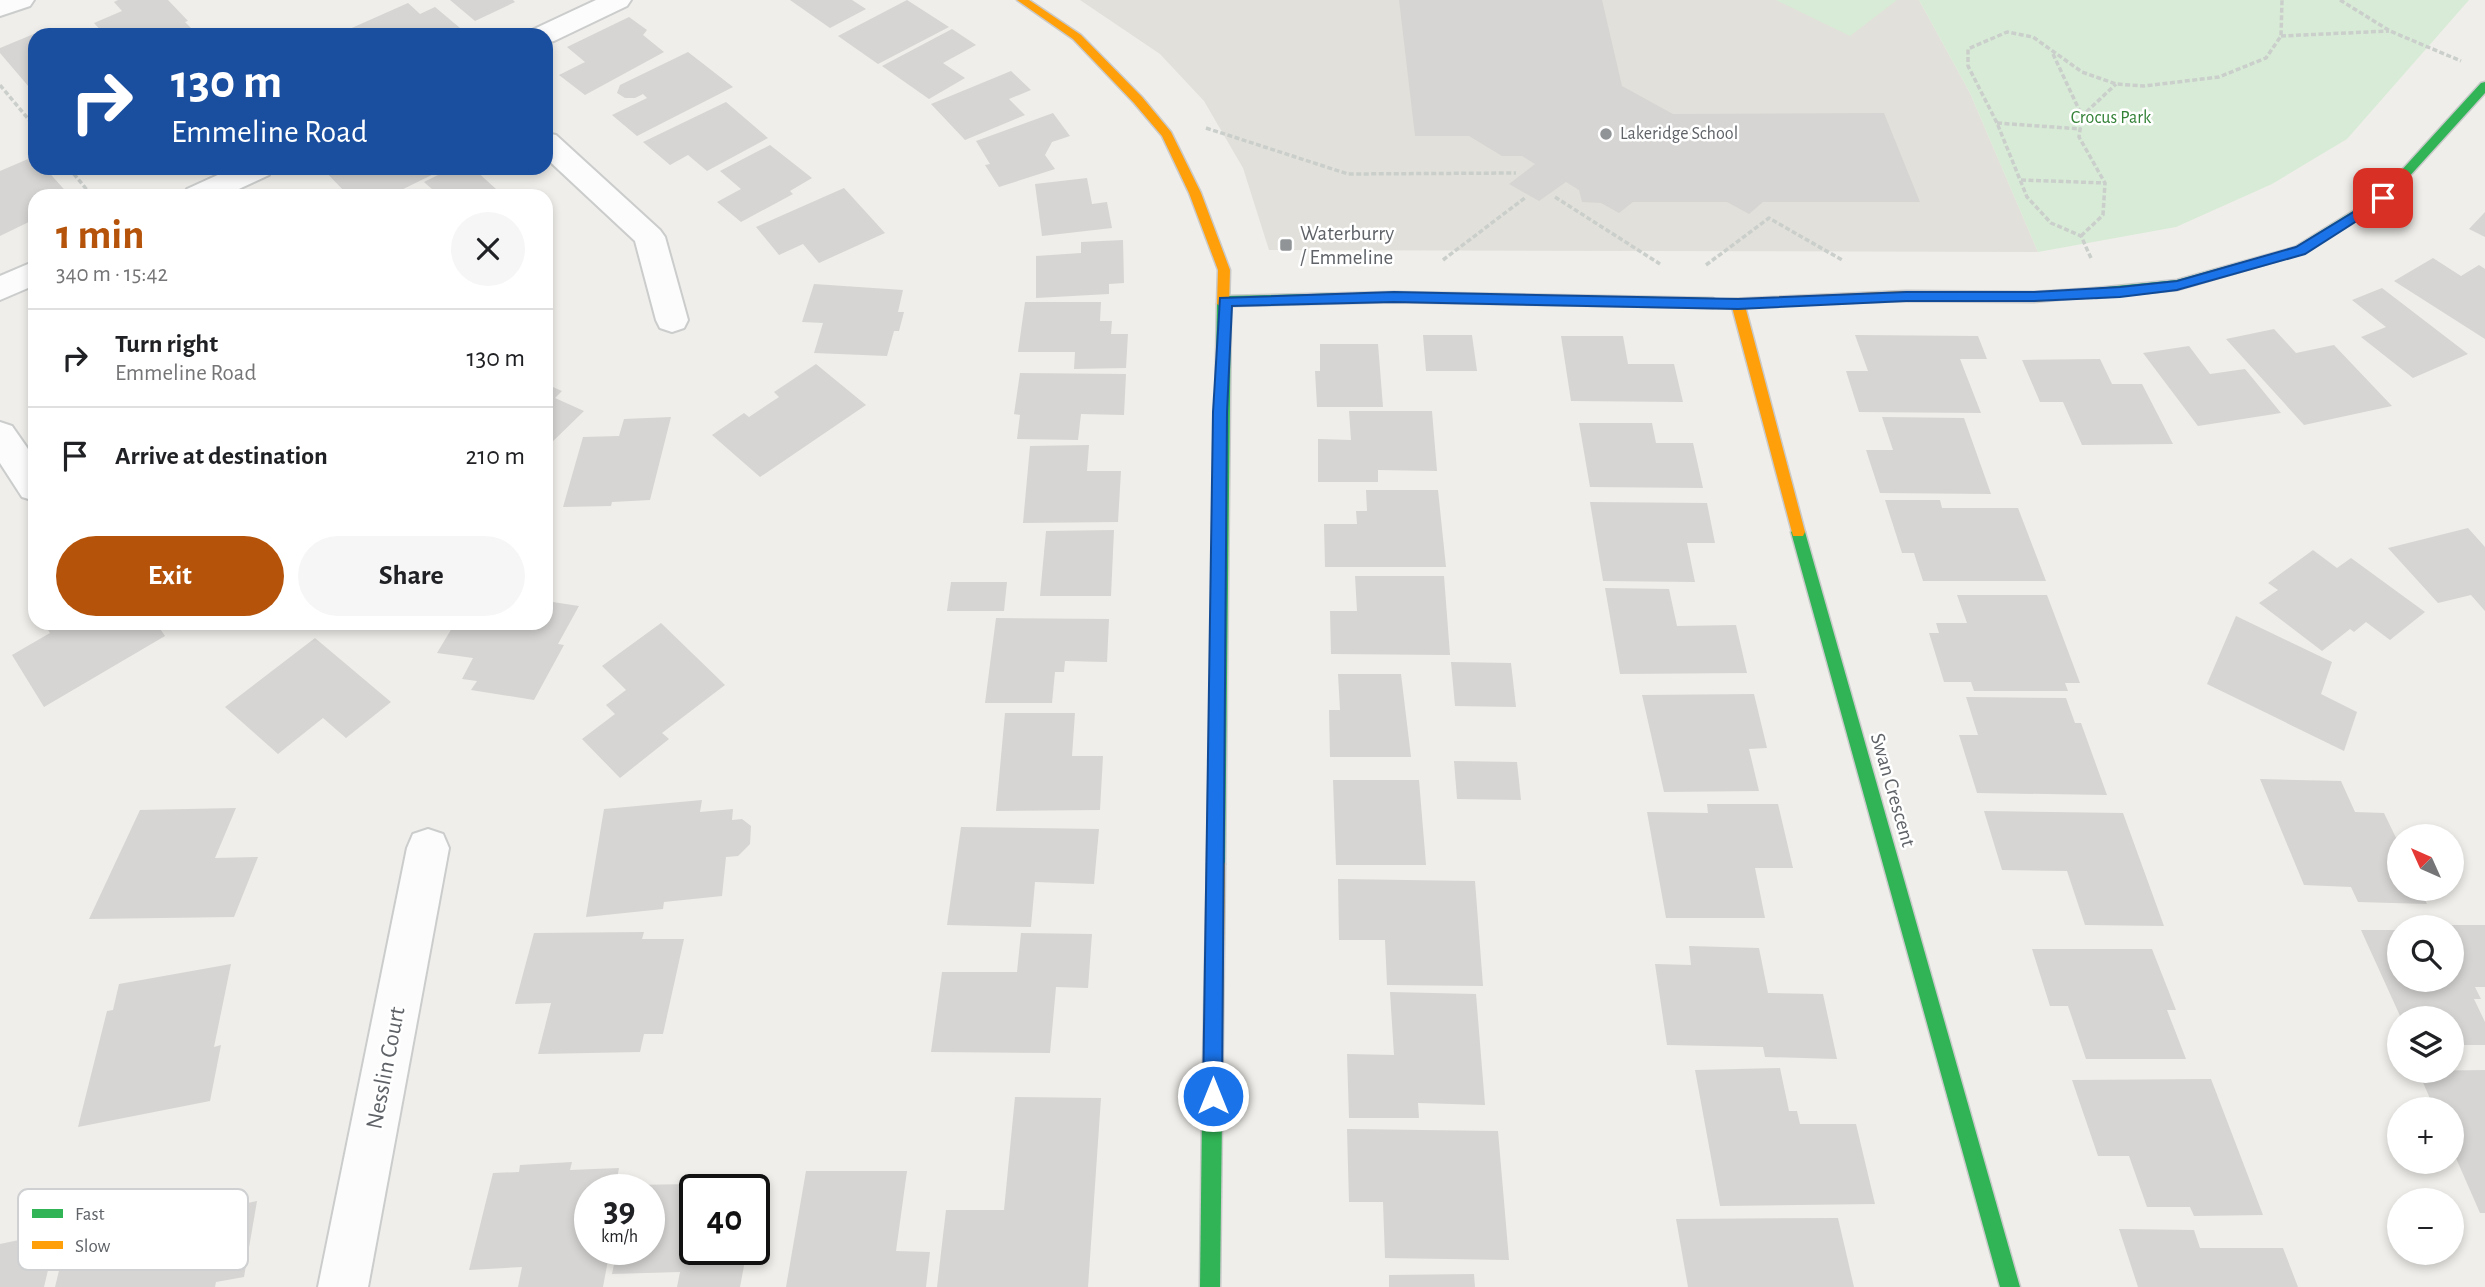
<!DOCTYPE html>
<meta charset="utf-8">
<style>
body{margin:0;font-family:"Alegreya Sans",sans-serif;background:#f6f6f6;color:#202124;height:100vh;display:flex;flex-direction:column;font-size:26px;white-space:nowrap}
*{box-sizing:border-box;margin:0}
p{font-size:23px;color:#757577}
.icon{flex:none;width:38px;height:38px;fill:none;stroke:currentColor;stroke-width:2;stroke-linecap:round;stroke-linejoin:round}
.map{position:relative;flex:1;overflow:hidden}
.panel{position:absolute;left:28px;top:189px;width:525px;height:441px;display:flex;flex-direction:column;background:#fff;border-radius:21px;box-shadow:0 4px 10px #0003}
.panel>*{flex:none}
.hud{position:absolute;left:28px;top:28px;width:525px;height:147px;border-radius:21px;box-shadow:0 4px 10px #0003;background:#1a4fa0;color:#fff;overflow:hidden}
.needle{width:46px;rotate:315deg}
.buttons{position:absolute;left:2387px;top:824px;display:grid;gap:14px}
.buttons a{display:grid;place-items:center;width:77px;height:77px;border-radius:50%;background:#fff;box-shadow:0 4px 10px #0003;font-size:35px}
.speed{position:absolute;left:574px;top:1174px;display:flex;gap:14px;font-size:35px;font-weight:700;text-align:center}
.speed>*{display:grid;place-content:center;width:91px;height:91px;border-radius:50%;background:#fff;box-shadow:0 4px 10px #0003;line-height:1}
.speed small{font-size:18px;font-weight:400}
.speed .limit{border:4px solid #111;border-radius:10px;background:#fff;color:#111}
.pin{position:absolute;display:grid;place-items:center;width:60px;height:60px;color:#fff;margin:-30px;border-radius:14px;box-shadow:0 4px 10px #0006}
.me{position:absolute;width:77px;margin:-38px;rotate:0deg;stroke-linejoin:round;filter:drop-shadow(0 0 5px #0008)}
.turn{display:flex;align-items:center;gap:24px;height:147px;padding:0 28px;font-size:32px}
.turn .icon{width:91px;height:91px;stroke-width:2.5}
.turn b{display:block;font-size:49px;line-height:60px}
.round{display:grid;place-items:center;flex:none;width:74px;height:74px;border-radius:37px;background:#f6f6f6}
.summary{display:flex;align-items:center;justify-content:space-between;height:119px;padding:0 28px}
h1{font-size:42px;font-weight:700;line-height:52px;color:#b45309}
.primary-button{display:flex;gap:14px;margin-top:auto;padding:14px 28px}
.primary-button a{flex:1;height:80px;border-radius:42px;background:#b45309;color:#fff;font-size:28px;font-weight:700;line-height:80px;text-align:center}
.primary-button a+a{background:#f6f6f6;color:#202124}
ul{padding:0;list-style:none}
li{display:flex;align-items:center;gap:21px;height:98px;padding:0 28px;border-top:2px solid #e0e0e0}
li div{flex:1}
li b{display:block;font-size:26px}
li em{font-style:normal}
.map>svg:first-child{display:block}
.education{fill:#e2e0da}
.green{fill:#d8ebd6}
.building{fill:#d6d5d3}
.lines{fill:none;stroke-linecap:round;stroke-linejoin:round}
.street-casing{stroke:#cbcccc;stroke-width:4}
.fast-casing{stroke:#cacacb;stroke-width:3}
.slow-casing{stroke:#cacacb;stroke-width:3}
.path{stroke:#cacfcc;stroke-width:3.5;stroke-dasharray:5 2.5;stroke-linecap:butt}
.street{fill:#fdfcfc;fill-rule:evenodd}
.fast{fill:#30b455;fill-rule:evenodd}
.slow{fill:#ff9f0a;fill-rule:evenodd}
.route{fill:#1a73e8;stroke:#114b97;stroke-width:2}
.poi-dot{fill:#919496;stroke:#fff;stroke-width:2.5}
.labels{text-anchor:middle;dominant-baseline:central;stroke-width:5;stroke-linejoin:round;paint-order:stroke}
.far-park-label{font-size:18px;fill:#348238;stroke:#fff}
.far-poi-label{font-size:18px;fill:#5f6368;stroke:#fff;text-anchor:start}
.poi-label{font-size:21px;fill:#5f6368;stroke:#fff;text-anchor:start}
.street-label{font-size:21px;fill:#5f6368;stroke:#fff}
.near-street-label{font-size:24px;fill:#5f6368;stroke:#fff}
.key{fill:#fff;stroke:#cfd0d2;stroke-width:2}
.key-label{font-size:19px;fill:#5f6368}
</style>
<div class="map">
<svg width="2485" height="1287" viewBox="0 0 2485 1287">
<rect width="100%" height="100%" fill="#efeeea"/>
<polygon class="education" points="1080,0 1919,0 1970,93 2038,252 1269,250 1243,168 1204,101 1160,54"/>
<g class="green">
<polygon points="1776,0 1897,0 1850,36"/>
<polygon points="1919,0 2469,0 2347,139 2272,184 2176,227 2038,252 1970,93"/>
</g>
<g class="building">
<polygon points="118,0 168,0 188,21 185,22 192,29 177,35 105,35 94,23 122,11 114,2"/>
<polygon points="450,0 513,0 515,2 475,21"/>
<polygon points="790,0 852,0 866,9 830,28"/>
<polygon points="907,0 949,27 878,64 838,36"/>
<polygon points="1399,0 1602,0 1622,86 1673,114 1884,113 1920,202 1763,202 1749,214 1727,202 1633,202 1619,213 1601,203 1582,202 1579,190 1566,182 1539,201 1509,184 1535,164 1522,156 1502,156 1469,136 1415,136"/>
<polygon points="408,3 420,14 435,7 460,28 445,35 349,35 345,31"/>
<polygon points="629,17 647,30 643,35 664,52 585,95 559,75 585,62 567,47"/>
<polygon points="952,29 976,45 943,63 965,78 929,99 882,66"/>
<polygon points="41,31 45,35 35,35 35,94 0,53 0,48"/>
<polygon points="688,52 733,87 637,136 612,115 647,98 643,94 635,98 625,98 617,93 620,85"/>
<polygon points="1011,71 1031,90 1009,99 1025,115 965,140 931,104"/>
<polygon points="726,102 768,138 707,171 688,155 670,165 643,142"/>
<polygon points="1053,113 1070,136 1052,142 1045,155 1055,169 999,187 985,165 990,164 976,141"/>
<polygon points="770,145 812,178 790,191 793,194 741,222 717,202 741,189 720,171"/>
<polygon points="35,156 35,168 45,168 70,196 35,196 35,219 0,236 0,171"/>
<polygon points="322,168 446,168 389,196 342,196 340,194 345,192"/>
<polygon points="452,168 473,168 496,189 486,194 488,196 422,196 433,190 424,182"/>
<polygon points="1087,178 1092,204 1107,202 1112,228 1042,236 1035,184"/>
<polygon points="844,188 885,233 819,263 803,244 779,255 756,227"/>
<polygon points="2485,212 2485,237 2469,229"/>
<polygon points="1123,240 1124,283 1109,284 1109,294 1036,298 1036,256 1081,253 1081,242"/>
<polygon points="2433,258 2461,276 2479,265 2485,269 2485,339 2394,281"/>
<polygon points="814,284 903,290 898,312 904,312 899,331 894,331 887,356 814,353 823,323 802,322"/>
<polygon points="2382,288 2468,354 2413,378 2361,337 2386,327 2352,300"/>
<polygon points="1025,302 1101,302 1100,321 1112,321 1111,334 1128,334 1126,368 1074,369 1075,352 1018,352"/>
<polygon points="2274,329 2296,353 2334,345 2392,406 2304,425 2226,339"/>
<polygon points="1423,335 1472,335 1477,371 1426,371"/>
<polygon points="1855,335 1978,336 1987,359 1960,359 1981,413 1859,412 1846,371 1868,371"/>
<polygon points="1561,336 1623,336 1628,364 1674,364 1683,402 1571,401"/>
<polygon points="1320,344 1378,344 1383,407 1317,407 1315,371 1320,371"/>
<polygon points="2189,346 2210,374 2245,369 2281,413 2198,426 2143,353"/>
<polygon points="2100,359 2112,384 2142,384 2173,444 2082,445 2063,402 2040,402 2022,360"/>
<polygon points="816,364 866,405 760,477 712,435 744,413 749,417 779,397 774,392"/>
<polygon points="1020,373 1126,374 1124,415 1081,414 1078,440 1017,439 1020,415 1014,414"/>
<polygon points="546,384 562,391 555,398 584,411 546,448"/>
<polygon points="1349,411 1432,411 1437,471 1378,470 1378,482 1318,482 1318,439 1351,440"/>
<polygon points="671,417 650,500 612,502 611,506 563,507 583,437 619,436 624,419"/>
<polygon points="1882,417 1964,418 1991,494 1880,493 1866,450 1893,450"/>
<polygon points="1579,423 1652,423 1656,443 1693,443 1703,488 1590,487"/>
<polygon points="1089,445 1087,471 1121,471 1118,522 1023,523 1030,446"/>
<polygon points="1366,490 1438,490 1446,567 1325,567 1324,524 1357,524 1356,511 1367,511"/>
<polygon points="1885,500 1940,500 1942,508 2018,508 2046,581 1923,581 1914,553 1902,553"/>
<polygon points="1590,502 1707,503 1715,543 1687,543 1695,582 1603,581"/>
<polygon points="2468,528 2485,547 2485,611 2471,595 2438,603 2388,548"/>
<polygon points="1114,530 1111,596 1040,596 1046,531"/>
<polygon points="2313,550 2337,568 2351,558 2425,612 2390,640 2366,622 2354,632 2350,629 2322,651 2259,603 2278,590 2268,583"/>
<polygon points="1355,576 1444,576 1450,655 1331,654 1330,611 1357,611"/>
<polygon points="951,582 1007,582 1004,611 947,611"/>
<polygon points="1605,588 1669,589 1677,626 1736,625 1747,673 1620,674"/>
<polygon points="1957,595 2047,595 2080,683 2065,683 2068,691 1974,691 1971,682 1944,682 1929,633 1939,633 1936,623 1967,623"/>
<polygon points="546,601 579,606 558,644 564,645 534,700 471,690 477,681 462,679 473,658 437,653 455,623 546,623"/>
<polygon points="2236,616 2332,662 2321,694 2357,712 2344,751 2207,684"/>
<polygon points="996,618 1109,619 1107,662 1065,661 1064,672 1055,672 1052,703 985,703"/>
<polygon points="43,623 156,623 165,636 44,707 12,655 50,633"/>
<polygon points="661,623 725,685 662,733 669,739 620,778 582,739 615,714 606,705 626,690 602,666"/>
<polygon points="315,638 391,702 346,738 323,718 278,754 225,707"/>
<polygon points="1451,662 1511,663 1516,707 1455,706"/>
<polygon points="1338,674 1401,674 1411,757 1330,757 1329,710 1340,710"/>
<polygon points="1754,694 1767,748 1749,749 1759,791 1664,792 1642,695"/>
<polygon points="1966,697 2066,698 2075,723 2081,723 2107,795 1977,793 1959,735 1978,735"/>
<polygon points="1005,713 1075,713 1072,756 1103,756 1100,810 996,811"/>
<polygon points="1454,761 1517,762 1521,800 1457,799"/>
<polygon points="2260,779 2341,781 2355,812 2384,813 2399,844 2399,889 2420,889 2427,904 2358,902 2351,887 2304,885"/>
<polygon points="1333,780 1419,780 1426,865 1336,865"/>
<polygon points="702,800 700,812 733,809 732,820 742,819 751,826 750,844 738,856 726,857 722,896 664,902 663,909 586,917 604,809"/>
<polygon points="1707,804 1778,804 1793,868 1755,868 1765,918 1666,918 1647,812 1708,813"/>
<polygon points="236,808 215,858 258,857 234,917 89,919 140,810"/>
<polygon points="1984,811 2123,813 2164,926 2085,925 2067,871 2002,870"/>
<polygon points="961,827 1099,829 1094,884 1035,882 1031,927 947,925"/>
<polygon points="1338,879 1475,881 1483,986 1387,985 1385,940 1339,940"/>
<polygon points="2452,925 2485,925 2485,987 2475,987 2481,999 2474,999 2485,1022 2485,1045 2452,1045 2452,1018 2401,1018 2361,930 2399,930 2399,980 2452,980"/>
<polygon points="644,932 642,939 684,939 663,1034 644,1034 640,1052 538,1054 551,1003 515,1004 534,933"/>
<polygon points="1021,933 1092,934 1088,988 1056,987 1050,1053 931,1052 942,972 1017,972"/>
<polygon points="1689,946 1759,948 1768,993 1823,994 1837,1059 1765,1057 1763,1047 1667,1045 1655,964 1691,965"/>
<polygon points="2032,949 2152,949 2176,1010 2167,1010 2186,1059 2086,1059 2068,1006 2050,1006"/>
<polygon points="231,964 214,1047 221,1045 210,1101 78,1127 107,1011 113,1010 119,984"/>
<polygon points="1390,992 1476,994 1485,1105 1418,1103 1419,1118 1349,1118 1347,1054 1394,1055"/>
<polygon points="1780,1068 1789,1111 1797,1111 1800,1124 1856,1124 1875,1204 1720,1206 1695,1070"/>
<polygon points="2485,1070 2485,1213 2480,1213 2452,1149 2452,1110 2435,1110 2418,1071"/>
<polygon points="2211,1079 2263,1215 2194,1216 2190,1207 2147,1207 2129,1156 2098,1156 2072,1080"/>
<polygon points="1015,1097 1101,1098 1088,1287 937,1287 946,1210 1004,1210"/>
<polygon points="1347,1129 1498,1131 1509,1260 1385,1258 1383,1202 1349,1202"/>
<polygon points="572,1162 570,1170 619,1168 615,1190 590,1190 590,1250 604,1250 602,1260 608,1260 603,1287 518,1287 522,1267 469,1270 493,1173 519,1172 520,1165"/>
<polygon points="806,1171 907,1171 896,1251 930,1252 926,1287 786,1287"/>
<polygon points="758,1183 756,1195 754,1190 695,1190 695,1250 747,1250 740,1287 677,1287 680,1272 612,1274 617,1250 649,1250 649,1190 629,1190 630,1185"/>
<polygon points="257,1201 244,1277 216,1282 215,1287 55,1287 67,1238 133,1224 124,1263 164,1255 173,1218"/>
<polygon points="1838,1218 1854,1287 1688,1287 1676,1219"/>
<polygon points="2119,1229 2194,1230 2200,1248 2283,1248 2298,1287 2138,1287"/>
<polygon points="57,1232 44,1287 0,1287 0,1244"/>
<polygon points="1474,1274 1475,1287 1389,1287 1389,1275"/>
</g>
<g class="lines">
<defs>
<g id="street">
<polygon points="0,0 34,0 30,6 0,16"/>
<polygon points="596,0 631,0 627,6 554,41 546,43 546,35 530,35 534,29"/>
<polygon points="546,133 556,135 660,230 665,237 688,320 684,328 672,332 660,328 656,320 635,241 546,158"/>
<polygon points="233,168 273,168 269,175 224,196 183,196 187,189"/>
<polygon points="35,261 35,285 0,300 0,276"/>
<polygon points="0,422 12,426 35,459 35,501 22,497 0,463"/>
<polygon points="428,829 443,834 449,848 368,1287 318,1287 407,848 413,834"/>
</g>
<g id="fast">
<polygon points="2485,82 2485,93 2387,201 2305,253 2177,290 2096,298 2089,293 2096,288 2177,280 2295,247 2379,195 2481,83"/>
<polygon points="1394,292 1713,298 1720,303 1713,308 1394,302 1231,306 1225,864 1222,870 1216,872 1210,870 1207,864 1217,304 1220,298 1225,296"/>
<polygon points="1798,526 1805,532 2020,1287 2000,1287 1791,532"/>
<polygon points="1212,1105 1219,1108 1222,1115 1220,1287 1200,1287 1202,1115 1205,1108"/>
</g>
<g id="slow">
<polygon points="1017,0 1029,0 1081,35 1142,97 1171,132 1201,193 1230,270 1229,307 1224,309 1217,304 1218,270 1189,193 1162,136 1134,103 1073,39"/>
<polygon points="2096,288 2103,293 2101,296 2034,302 1906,301 1745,306 1805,532 1803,536 1793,536 1732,307 1708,306 1708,300 1906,291 2034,292"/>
<polygon points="1216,856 1222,858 1225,864 1222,1115 1219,1122 1212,1125 1205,1122 1202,1115 1207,864 1210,858"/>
</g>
</defs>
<use href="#street" class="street-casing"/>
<use href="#fast" class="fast-casing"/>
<use href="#slow" class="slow-casing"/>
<g class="path">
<polyline points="2340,0 2390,31 2461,61"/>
<polyline points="2281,36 2389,31"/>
<polyline points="2053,54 2082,116"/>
<polyline points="0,85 35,127"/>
<polyline points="1997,123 2081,129"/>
<polyline points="1206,128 1348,174 1516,173"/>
<polyline points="69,168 92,196"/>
<polyline points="2021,180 2105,183"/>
<polyline points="1555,197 1660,264"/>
<polyline points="2081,236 2103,215 2105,183 2079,137 2082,116 2116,84"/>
<polyline points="2091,258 2081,236 2051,223 2027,197 1997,123 1968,66 1968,49 2007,32 2033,37 2082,72 2116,84 2144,86 2219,77 2266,58 2281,36 2282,0"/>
<polyline points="1443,260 1526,197"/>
<polyline points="1706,265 1769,218 1842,260"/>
</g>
<use href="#street" class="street"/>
<use href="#fast" class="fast"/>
<use href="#slow" class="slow"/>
</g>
<polygon class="route" points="2383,194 2388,195 2388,201 2305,254 2177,290 2120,297 2034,301 1906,301 1738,309 1394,302 1232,306 1227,412 1222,1096 1219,1102 1213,1105 1206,1102 1203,1096 1213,412 1220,298 1394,292 1738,299 1906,292 2034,292 2120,287 2177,281 2296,247"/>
<g class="poi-dot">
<circle cx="1606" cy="134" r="7"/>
<rect x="1279" y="238" width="14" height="14" rx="3.5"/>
</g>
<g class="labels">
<g class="far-park-label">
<text x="2111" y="118">Crocus Park</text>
</g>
<g class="far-poi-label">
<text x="1620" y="134">Lakeridge School</text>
</g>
<g class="poi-label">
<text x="1300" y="233">Waterburry<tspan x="1300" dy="24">/ Emmeline</tspan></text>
</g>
<g class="street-label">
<text transform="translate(1893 790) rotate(74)">Swan Crescent</text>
</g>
<g class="near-street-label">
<text transform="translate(386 1068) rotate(-79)">Nesslin Court</text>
</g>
</g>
<rect x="18" y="1189" width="230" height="81" rx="10" class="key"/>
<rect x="32" y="1209" width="31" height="9" fill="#30b455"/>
<rect x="32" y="1241" width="31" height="8" fill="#ff9f0a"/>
<g class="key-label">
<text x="75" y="1220">Fast</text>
<text x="75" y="1252">Slow</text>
</g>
</svg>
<div class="buttons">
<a><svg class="needle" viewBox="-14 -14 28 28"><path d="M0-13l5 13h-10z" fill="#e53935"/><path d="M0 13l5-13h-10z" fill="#757577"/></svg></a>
<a><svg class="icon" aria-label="search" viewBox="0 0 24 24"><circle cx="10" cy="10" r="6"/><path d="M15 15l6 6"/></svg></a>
<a><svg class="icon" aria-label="layers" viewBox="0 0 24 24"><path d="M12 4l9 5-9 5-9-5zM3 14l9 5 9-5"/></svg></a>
<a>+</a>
<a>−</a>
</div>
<div class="speed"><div>39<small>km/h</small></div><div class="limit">40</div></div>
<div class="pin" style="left:2383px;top:198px;background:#d93025"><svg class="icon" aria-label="arrive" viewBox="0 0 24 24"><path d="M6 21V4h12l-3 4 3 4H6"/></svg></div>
<svg class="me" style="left:1213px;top:1096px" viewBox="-20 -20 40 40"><circle r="17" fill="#1a73e8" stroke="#fff" stroke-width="3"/><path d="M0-11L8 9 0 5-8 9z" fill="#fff"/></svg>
<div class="hud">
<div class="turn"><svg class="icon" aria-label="right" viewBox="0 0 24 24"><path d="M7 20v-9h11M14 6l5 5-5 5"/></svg><div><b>130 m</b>Emmeline Road</div></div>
</div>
<section class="panel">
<div class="summary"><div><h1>1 min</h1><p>340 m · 15:42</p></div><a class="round"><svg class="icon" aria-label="close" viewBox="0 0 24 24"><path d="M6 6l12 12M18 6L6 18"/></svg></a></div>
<ul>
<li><svg class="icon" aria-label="right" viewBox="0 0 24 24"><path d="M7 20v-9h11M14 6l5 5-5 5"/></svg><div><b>Turn right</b><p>Emmeline Road</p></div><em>130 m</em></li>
<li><svg class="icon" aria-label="arrive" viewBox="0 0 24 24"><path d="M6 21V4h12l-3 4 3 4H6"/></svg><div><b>Arrive at destination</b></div><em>210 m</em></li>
</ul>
<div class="primary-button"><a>Exit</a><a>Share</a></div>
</section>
</div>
